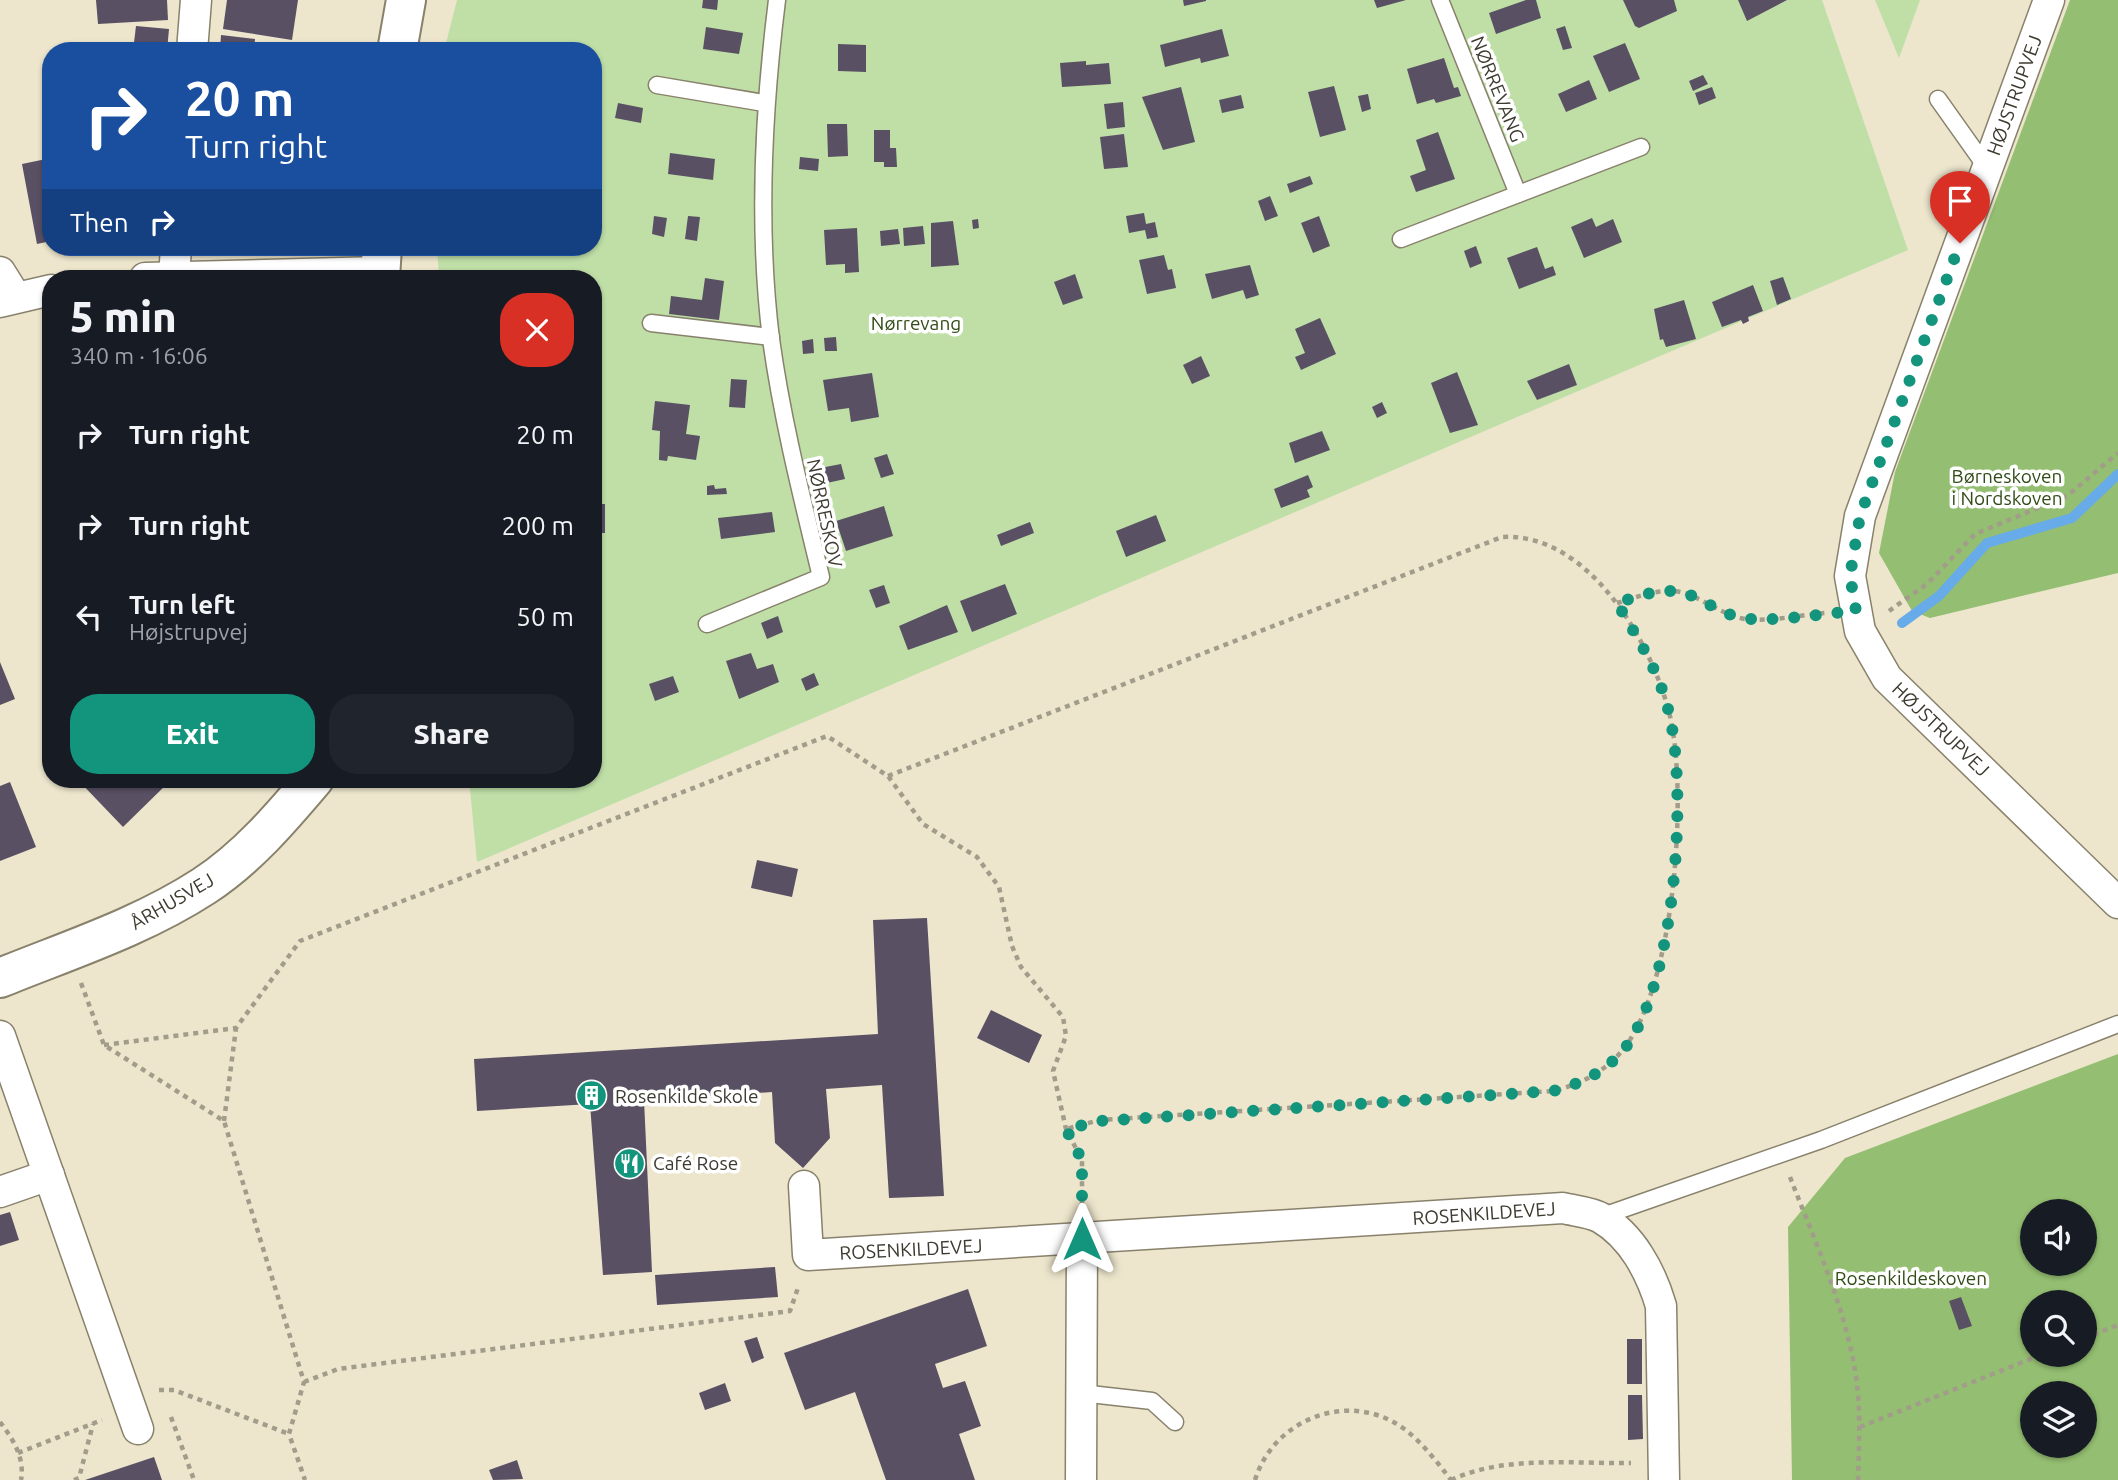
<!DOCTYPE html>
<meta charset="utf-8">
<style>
body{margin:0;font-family:Ubuntu,sans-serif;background:#20242c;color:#f1f3f6;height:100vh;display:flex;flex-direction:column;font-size:26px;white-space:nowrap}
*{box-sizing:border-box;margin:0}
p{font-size:23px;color:#9ea1a6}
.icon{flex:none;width:38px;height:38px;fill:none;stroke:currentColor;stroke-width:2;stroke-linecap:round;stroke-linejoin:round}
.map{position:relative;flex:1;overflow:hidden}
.side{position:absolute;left:42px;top:270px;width:560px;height:518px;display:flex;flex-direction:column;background:#171b24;border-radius:28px;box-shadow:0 2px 5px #0004}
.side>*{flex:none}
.guide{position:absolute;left:42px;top:42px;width:560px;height:214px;border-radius:28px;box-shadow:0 2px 5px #0004;background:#1a4fa0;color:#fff;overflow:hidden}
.controls{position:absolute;left:2020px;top:1199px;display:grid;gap:14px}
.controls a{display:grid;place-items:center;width:77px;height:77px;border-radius:50%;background:#171b24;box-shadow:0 2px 5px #0004;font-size:35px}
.pin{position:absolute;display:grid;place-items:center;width:60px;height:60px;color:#fff;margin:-72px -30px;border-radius:50% 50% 50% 0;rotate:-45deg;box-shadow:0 0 7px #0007}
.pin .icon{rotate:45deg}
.me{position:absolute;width:77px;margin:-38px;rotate:0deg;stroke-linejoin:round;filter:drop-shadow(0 0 5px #0008)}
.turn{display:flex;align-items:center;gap:24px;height:147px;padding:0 28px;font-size:32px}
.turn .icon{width:91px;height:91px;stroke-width:2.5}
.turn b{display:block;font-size:49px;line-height:60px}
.then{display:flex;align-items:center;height:66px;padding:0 28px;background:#0003;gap:14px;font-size:26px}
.round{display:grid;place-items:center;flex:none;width:74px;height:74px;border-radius:28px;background:#20242c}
.summary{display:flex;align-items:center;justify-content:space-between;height:119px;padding:0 28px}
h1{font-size:42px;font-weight:800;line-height:52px}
.cta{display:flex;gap:14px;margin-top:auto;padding:14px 28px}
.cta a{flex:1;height:80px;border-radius:28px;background:#12947d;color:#fff;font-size:28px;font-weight:800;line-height:80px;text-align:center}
.cta a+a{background:#20242c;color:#f1f3f6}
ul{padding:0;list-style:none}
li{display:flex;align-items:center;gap:21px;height:91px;padding:0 28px}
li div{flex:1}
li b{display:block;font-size:26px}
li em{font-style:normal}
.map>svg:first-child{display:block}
.green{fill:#bfdfa7}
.forest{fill:#94be71;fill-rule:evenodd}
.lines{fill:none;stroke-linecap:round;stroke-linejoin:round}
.stream{stroke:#67abe8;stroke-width:10}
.building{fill:#595064}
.service-casing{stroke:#88816b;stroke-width:19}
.minor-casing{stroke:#88816b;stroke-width:33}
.tertiary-casing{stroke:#88816b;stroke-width:42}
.path{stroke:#a29c8a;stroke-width:4.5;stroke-dasharray:5 5;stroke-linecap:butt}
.service{stroke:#fff;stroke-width:16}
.minor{stroke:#fff;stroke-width:30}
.tertiary{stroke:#fff;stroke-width:38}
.route{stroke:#12947d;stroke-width:12;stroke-dasharray:0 21.6}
.labels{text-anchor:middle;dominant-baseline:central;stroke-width:7;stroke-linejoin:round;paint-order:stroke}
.street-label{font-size:19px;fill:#3d3a30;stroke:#fff}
.park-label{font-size:19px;fill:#314c16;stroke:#fff}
.poi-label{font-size:19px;fill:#3d3a30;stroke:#fff;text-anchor:start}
</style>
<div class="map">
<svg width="2118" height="1480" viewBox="0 0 2118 1480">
<rect width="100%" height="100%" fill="#ede6cd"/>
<g class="green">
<polygon points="457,0 1822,0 1908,250 477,862 469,779 593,779 593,278 439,278 437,247 593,247 593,51 444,51"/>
<polygon points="1875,0 1920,0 1899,58"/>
</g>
<g class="forest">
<polygon points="2070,0 2118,0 2118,573 1930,618 1912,611 1879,553 1895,472"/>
<path d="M2118 1054V1480H1792L1788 1227 1845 1158ZM2032 1211H2084V1264H2032ZM2032 1302H2084V1354H2032ZM2032 1393H2084V1446H2032Z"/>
</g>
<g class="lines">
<polyline class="stream" points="1902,623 1939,596 1987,543 2072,518 2118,474"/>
</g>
<g class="building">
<polygon points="96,0 167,0 168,20 98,24"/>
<polygon points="227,0 298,0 292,40 223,29"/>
<polygon points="703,0 718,0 717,10 702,8"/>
<polygon points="1183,0 1206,0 1206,1 1184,6"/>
<polygon points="1374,0 1406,0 1377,8"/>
<polygon points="1526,0 1536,0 1541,18 1496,34 1489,13"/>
<polygon points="1623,0 1674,0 1677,11 1639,28 1635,26"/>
<polygon points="1738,0 1787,0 1747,21"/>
<polygon points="136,26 169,29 167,51 133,51"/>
<polygon points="1565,26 1572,48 1563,50 1556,29"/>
<polygon points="706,27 743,33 739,54 703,49"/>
<polygon points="1222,29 1229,56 1201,63 1200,58 1165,67 1160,45"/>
<polygon points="221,35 255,39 254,51 220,51"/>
<polygon points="1625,43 1640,79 1609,92 1593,56"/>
<polygon points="838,44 866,45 866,72 838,71"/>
<polygon points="1444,58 1454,88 1458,87 1461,96 1436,103 1434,99 1417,104 1407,69"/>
<polygon points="1086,61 1086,65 1109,63 1111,84 1062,87 1060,63"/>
<polygon points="1703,75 1708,84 1693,91 1689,81"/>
<polygon points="1589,80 1597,99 1566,112 1558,94"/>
<polygon points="1334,86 1346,130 1320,137 1308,92"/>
<polygon points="1181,87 1195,142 1163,150 1142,97"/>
<polygon points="1712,87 1716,98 1699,105 1695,93"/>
<polygon points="1368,94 1371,109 1362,112 1358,96"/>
<polygon points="1241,95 1244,108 1222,113 1219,100"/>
<polygon points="1123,102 1125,127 1107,129 1104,104"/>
<polygon points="618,103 643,108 641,123 615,118"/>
<polygon points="827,124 847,124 848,156 828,157"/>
<polygon points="874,130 890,130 890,148 896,148 897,167 884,167 884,162 874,162"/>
<polygon points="1438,132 1455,179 1416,192 1410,176 1426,170 1416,140"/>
<polygon points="1124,134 1128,167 1104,169 1100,137"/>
<polygon points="670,153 715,159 713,180 668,174"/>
<polygon points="800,157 819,159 818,171 799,169"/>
<polygon points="51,158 51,241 37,244 22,164"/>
<polygon points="1310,176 1313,184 1290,193 1287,184"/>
<polygon points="1270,196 1278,216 1265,221 1258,201"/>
<polygon points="1144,213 1146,224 1155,222 1158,237 1147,239 1145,230 1129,233 1126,216"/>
<polygon points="654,216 667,218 664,237 652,234"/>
<polygon points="688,216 700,217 697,241 685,239"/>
<polygon points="1319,216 1330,246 1313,253 1301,223"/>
<polygon points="1592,218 1596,227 1613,219 1622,242 1584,258 1571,227"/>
<polygon points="978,219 979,228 973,229 972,220"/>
<polygon points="953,221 959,265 931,267 931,223"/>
<polygon points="923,226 925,244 904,246 903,228"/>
<polygon points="857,228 859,272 845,273 845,264 826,265 824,230"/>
<polygon points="898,229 900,244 881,246 880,231"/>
<polygon points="1476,246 1482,263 1470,268 1464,251"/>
<polygon points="1537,247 1545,269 1553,266 1556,275 1519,289 1507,258"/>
<polygon points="1164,255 1168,270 1172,269 1176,288 1147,294 1139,260"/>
<polygon points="1250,265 1259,295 1246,299 1243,290 1212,299 1205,274"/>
<polygon points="1075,274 1083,298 1063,305 1054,282"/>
<polygon points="1783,277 1791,299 1777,305 1770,281"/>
<polygon points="705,278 724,281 719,320 669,314 671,296 702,300"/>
<polygon points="1753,285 1763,311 1748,317 1749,321 1743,324 1741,320 1722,327 1712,302"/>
<polygon points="1684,300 1696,339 1666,347 1663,339 1660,340 1654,309"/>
<polygon points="1320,318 1336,354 1301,370 1295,357 1305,353 1295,329"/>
<polygon points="836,337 837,351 825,351 824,338"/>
<polygon points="813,339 814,353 803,354 802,341"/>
<polygon points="1201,356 1210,376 1192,384 1183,365"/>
<polygon points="1569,364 1577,385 1537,400 1527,381"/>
<polygon points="1457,372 1478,425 1450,433 1431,383"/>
<polygon points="872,373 879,417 851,422 849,408 828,411 823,380"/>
<polygon points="731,379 747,380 745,408 729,407"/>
<polygon points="655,401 690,405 686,434 700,436 696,460 668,456 667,461 659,460 660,431 652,430"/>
<polygon points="1382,402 1387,413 1377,418 1372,407"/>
<polygon points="593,414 601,415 597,451 593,450"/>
<polygon points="1322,431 1330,450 1295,463 1289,443"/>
<polygon points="887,454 894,474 881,478 874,458"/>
<polygon points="841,464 845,479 818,485 815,469"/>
<polygon points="1308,475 1313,487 1307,490 1310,497 1281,508 1274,489"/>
<polygon points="714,485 715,489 726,488 727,494 707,495 707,486"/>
<rect x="593" y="504" width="12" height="29"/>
<polygon points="884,506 893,536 846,551 836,521"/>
<polygon points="772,512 775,532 721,539 718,518"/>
<polygon points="1156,515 1166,541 1126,557 1116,531"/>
<polygon points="1030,522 1034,533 1001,546 997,535"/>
<polygon points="1005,584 1017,614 972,632 960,601"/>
<polygon points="884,585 890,603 876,608 869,590"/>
<polygon points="947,605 958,632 908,650 899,626"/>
<polygon points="778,616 783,632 767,639 761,623"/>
<polygon points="751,653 757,669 773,664 779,682 739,699 726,661"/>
<polygon points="0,662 15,699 0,705"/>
<polygon points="814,673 819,685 806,691 801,679"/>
<polygon points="673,676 679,692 655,701 649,684"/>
<polygon points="77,779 172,779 123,827"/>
<polygon points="10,782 36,847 0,861 0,786"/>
<polygon points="757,860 798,869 792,897 751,888"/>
<polygon points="927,918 944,1196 889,1198 882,1085 826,1089 830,1138 803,1168 775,1143 772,1092 644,1100 652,1272 603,1275 590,1104 477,1111 474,1059 878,1034 873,920"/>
<polygon points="991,1010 1042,1035 1029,1063 977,1038"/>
<polygon points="10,1212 19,1240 0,1246 0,1215"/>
<polygon points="775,1267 778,1297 657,1305 655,1275"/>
<polygon points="968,1289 987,1346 935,1364 943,1388 965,1381 981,1426 959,1434 975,1480 886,1480 855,1392 805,1410 784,1353"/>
<polygon points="1961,1297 1972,1326 1959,1330 1949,1301"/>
<polygon points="757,1337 764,1358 752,1363 744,1341"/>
<rect x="1627" y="1339" width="15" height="45"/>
<polygon points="725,1383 731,1401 705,1410 699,1393"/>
<polygon points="1628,1395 1642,1395 1643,1439 1628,1440"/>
<polygon points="154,1457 162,1480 85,1480"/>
<polygon points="517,1460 523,1479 493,1480 489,1470"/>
</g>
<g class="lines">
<defs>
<g id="service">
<polyline points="1440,0 1518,194"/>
<polyline points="657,85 764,103"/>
<polyline points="1938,99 1987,168"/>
<polyline points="1401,239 1641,147"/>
<polyline points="651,323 771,337"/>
<path d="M707 624 821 577C802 498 782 419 771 339 757 226 763 112 777 0"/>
<polyline points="1600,1217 1821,1140 2118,1024"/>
<polyline points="1081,1393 1152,1401 1175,1422"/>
</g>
<g id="minor">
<polyline points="2049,0 1860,516 1850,576 1860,631 1887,678 2118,903"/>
<polyline points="192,51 196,0"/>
<polyline points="0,272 15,296"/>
<polyline points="145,278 380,272"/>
<polyline points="174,278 176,247"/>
<polyline points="0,302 51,290"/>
<polyline points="0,1036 138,1429"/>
<path d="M804 1186 808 1255 1563 1208C1575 1211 1591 1212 1601 1218 1632 1236 1651 1272 1661 1306L1664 1480"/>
<polyline points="0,1192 49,1175"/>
<polyline points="1081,1480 1082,1239"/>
</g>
<g id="tertiary">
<polyline points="397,51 406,0"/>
<polyline points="380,278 382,247"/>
<path d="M0 978C69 950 141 927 204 886 247 858 281 818 314 779"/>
</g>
</defs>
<use href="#service" class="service-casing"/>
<use href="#minor" class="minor-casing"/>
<use href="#tertiary" class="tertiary-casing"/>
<g class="path">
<path d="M1617 603C1640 596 1667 585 1690 595 1709 603 1724 615 1745 619 1769 622 1800 615 1825 613"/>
<polyline points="1889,611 1928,583 1975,534 2067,496 2118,453"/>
<path d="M888 776 1502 537C1587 532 1650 639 1669 712 1689 790 1675 990 1621 1052 1603 1073 1578 1085 1553 1091L1100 1120 1066 1129"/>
<polyline points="81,983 104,1045 224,1121 304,1382 289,1434 305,1480"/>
<polyline points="104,1045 236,1028 300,941 827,736 888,776 923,824 977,857 999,887 1012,946 1021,967 1063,1017 1066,1036 1053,1071 1066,1129 1082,1160 1082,1207"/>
<polyline points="224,1121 236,1028"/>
<path d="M1790 1177C1815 1242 1846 1308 1856 1377 1861 1411 1859 1446 1858 1480"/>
<polyline points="2084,1338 2118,1325"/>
<polyline points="304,1382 338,1369 790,1311 799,1285"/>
<polyline points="159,1390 174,1390 289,1434"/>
<polyline points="171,1417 194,1480"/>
<path d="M0 1422C13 1439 25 1458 21 1480"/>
<polyline points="1860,1427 2043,1354"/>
<polyline points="18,1453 102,1420"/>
<polyline points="74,1480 79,1478 93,1424"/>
<path d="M1255 1480C1274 1418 1350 1390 1403 1428 1422 1442 1437 1462 1451 1480"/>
<path d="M1451 1480C1505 1455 1573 1464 1631 1463"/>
</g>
<use href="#service" class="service"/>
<use href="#minor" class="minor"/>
<use href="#tertiary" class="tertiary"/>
</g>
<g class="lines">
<path class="route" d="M1082 1239V1160L1066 1129 1100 1121 1553 1091C1578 1085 1603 1073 1621 1053 1676 990 1688 791 1669 713 1660 673 1637 637 1617 603 1640 596 1666 585 1690 595 1709 603 1723 615 1744 618 1768 623 1829 613 1856 611L1850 576 1860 516 1960 243"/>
</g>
<defs>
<symbol id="building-disc" viewBox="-11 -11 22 22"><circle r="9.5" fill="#12947d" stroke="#fff"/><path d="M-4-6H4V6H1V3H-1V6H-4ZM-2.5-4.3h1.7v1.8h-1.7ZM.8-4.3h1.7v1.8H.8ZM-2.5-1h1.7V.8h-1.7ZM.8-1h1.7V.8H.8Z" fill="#fff"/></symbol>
<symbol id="restaurant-disc" viewBox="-11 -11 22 22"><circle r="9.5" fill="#12947d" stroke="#fff"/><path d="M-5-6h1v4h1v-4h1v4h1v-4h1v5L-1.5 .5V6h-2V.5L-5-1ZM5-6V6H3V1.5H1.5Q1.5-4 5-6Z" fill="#fff"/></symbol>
</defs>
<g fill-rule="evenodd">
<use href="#building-disc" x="574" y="1078" width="35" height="35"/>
<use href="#restaurant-disc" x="612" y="1146" width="35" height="35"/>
</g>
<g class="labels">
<g class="street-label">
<text transform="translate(1498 89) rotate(68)">NØRREVANG</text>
<text transform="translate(2014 95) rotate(-70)">HØJSTRUPVEJ</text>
<text transform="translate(825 513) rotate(78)">NØRRESKOV</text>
<text transform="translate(1941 729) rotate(44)">HØJSTRUPVEJ</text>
<text transform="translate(172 901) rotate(-30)">ÅRHUSVEJ</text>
<text transform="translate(1484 1213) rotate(-4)">ROSENKILDEVEJ</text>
<text transform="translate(911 1249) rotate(-3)">ROSENKILDEVEJ</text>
</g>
<g class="park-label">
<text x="916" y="323">Nørrevang</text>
<text x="2007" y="476">Børneskoven<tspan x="2007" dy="22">i Nordskoven</tspan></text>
<text x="1911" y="1278">Rosenkildeskoven</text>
</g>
<g class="poi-label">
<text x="615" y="1096">Rosenkilde Skole</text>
<text x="653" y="1163">Café Rose</text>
</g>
</g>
</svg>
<div class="controls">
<a><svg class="icon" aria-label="sound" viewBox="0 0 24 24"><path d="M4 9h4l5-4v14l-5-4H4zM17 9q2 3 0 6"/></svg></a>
<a><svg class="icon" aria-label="search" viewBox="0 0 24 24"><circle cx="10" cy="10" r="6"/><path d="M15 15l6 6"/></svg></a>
<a><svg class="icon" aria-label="layers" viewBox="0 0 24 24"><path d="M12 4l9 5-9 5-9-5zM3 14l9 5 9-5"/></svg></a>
</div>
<div class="pin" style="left:1960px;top:243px;background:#d93025"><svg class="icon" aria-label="arrive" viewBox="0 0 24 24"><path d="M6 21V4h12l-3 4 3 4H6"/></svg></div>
<svg class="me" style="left:1082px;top:1239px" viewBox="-20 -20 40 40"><path d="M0-17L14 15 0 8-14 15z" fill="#12947d" stroke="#fff" stroke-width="4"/></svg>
<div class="guide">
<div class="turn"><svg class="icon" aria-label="right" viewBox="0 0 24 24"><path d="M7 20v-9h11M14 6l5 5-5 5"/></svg><div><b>20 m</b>Turn right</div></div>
<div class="then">Then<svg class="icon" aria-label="right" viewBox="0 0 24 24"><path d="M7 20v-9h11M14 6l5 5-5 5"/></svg></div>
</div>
<section class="side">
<div class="summary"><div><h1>5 min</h1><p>340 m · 16:06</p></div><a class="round" style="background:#d93025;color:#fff"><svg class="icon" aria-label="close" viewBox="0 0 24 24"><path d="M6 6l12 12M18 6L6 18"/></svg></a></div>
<ul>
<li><svg class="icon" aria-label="right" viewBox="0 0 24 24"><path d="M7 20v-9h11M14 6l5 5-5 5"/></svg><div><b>Turn right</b></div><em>20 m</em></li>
<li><svg class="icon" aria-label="right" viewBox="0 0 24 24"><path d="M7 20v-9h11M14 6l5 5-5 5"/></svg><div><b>Turn right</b></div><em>200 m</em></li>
<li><svg class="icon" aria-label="left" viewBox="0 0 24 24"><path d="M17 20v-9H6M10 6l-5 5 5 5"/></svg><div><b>Turn left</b><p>Højstrupvej</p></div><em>50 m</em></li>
</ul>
<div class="cta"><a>Exit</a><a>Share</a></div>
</section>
</div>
